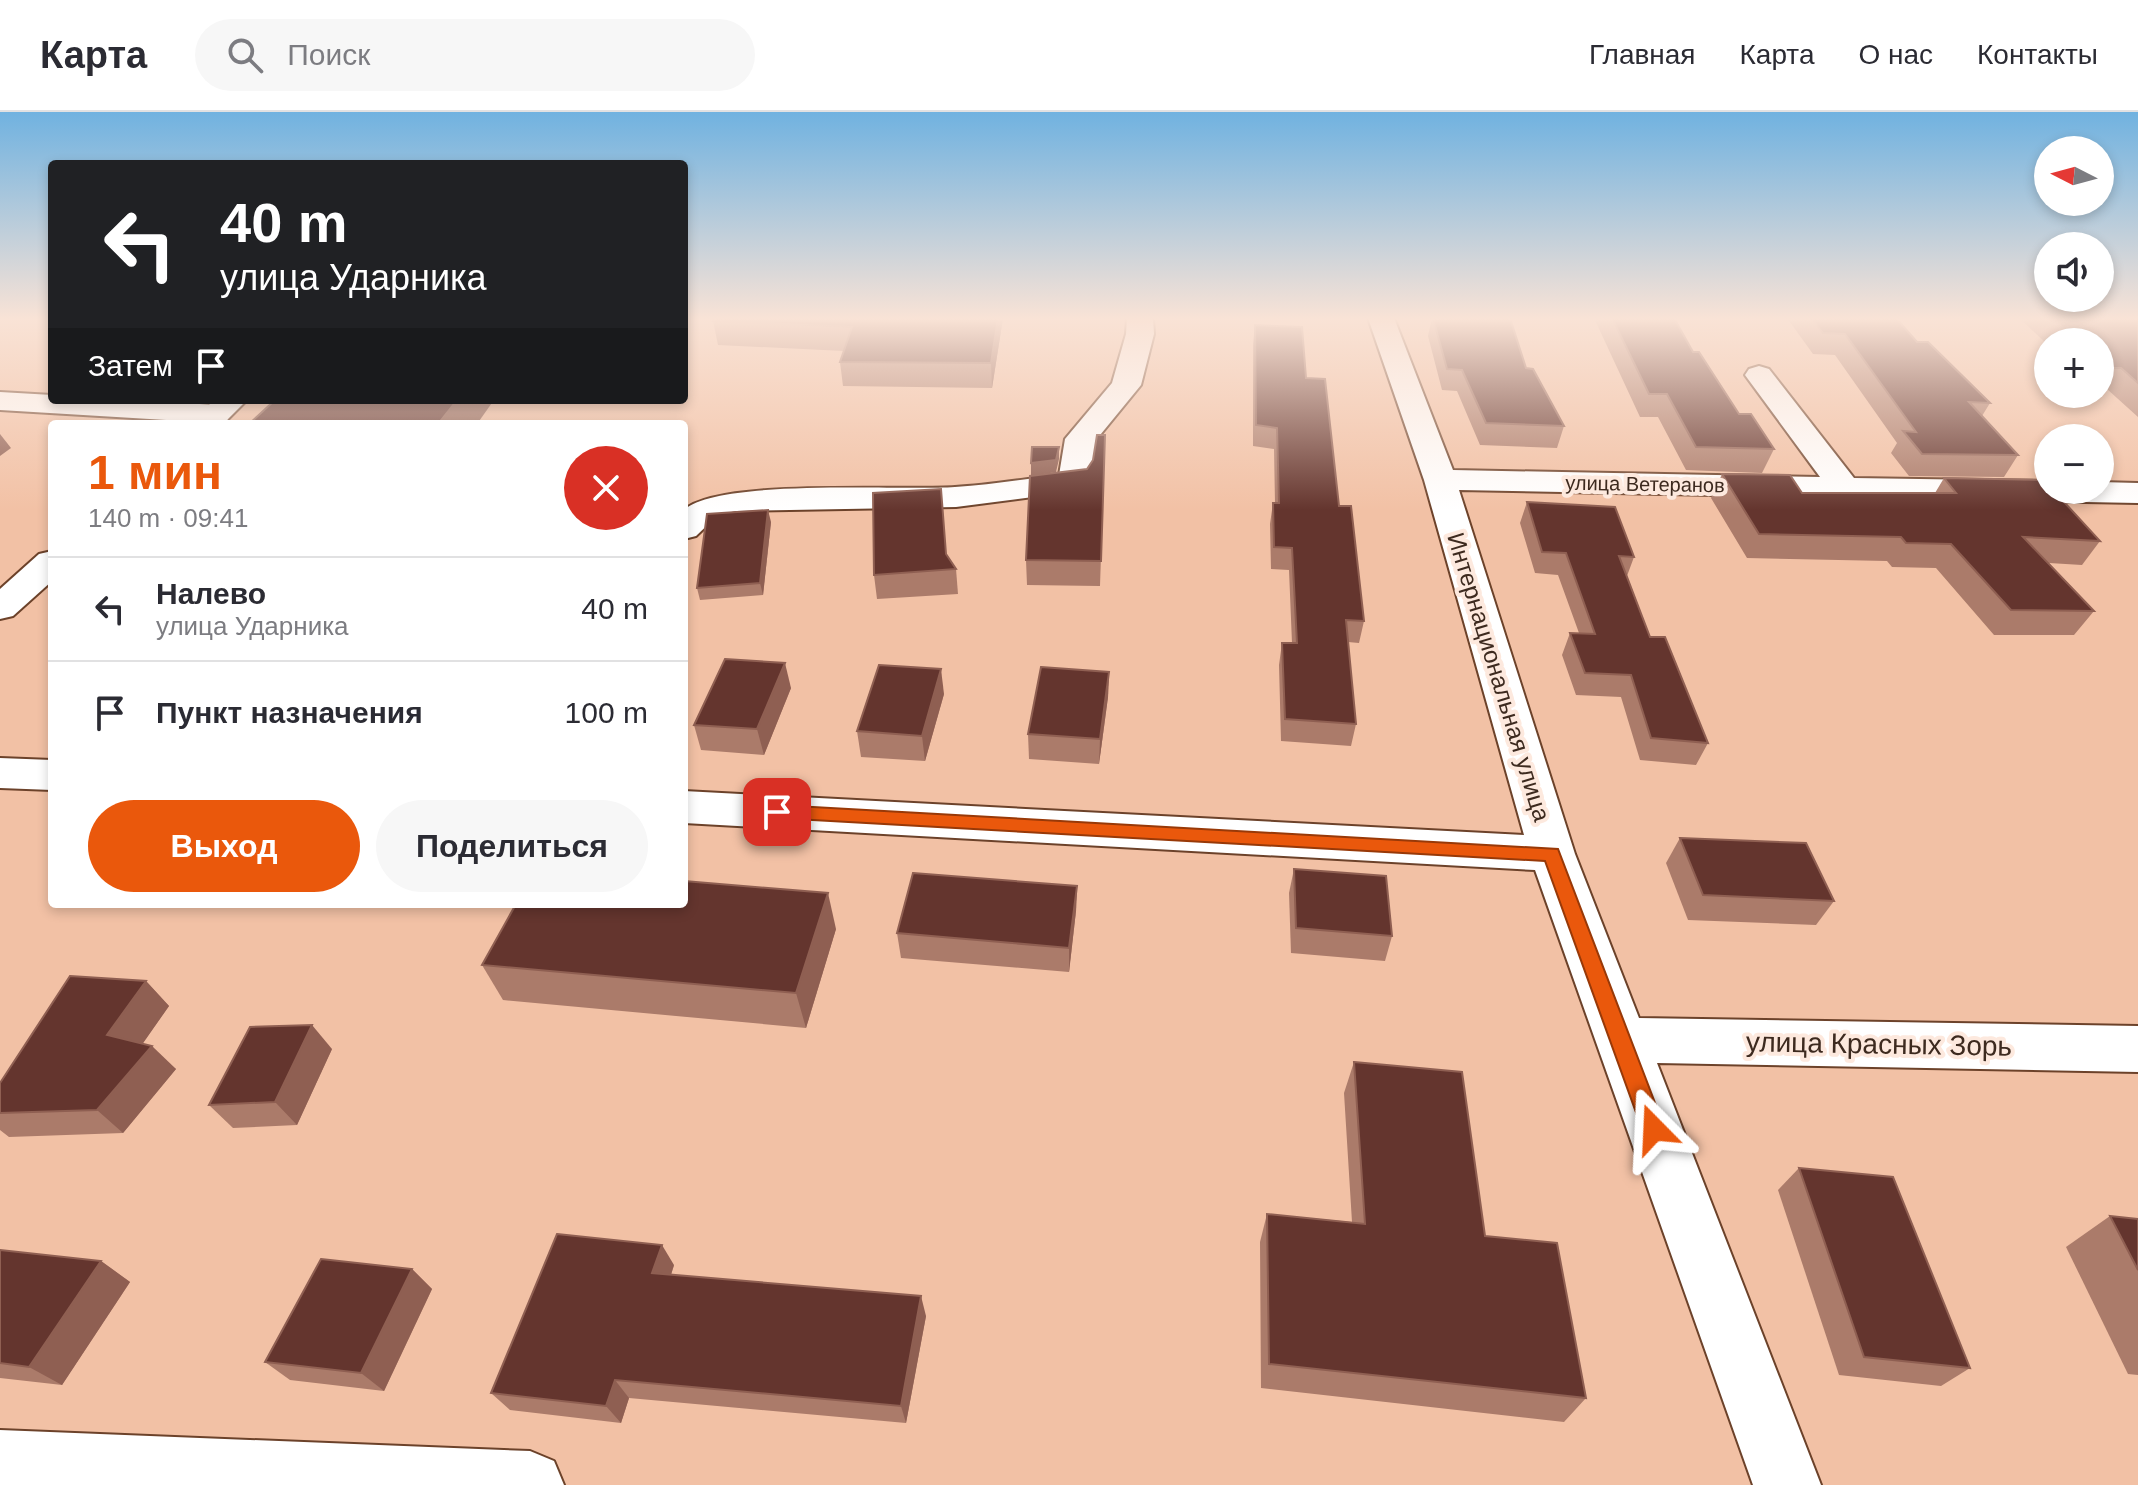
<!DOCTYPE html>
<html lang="ru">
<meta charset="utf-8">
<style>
body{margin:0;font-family:Helvetica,sans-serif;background:#f7f7f7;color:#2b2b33;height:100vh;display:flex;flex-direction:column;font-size:30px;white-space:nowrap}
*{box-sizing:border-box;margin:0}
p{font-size:26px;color:#7c7c81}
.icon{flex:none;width:44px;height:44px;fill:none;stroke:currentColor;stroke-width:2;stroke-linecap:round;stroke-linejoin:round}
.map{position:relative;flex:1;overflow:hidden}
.drawer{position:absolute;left:48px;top:308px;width:640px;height:488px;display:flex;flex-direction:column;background:#fff;border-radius:8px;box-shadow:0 4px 12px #0003}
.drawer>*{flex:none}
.top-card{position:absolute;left:48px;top:48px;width:640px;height:244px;border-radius:8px;box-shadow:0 4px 12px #0003;background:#202124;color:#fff;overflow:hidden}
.needle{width:52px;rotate:276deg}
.controls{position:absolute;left:2034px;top:24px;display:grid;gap:16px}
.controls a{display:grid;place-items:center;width:80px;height:80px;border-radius:50%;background:#fff;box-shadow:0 4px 12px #0003;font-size:40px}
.pin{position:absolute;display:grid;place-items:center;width:68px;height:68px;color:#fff;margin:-34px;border-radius:16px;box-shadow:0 4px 12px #0006}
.me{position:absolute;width:88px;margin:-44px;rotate:339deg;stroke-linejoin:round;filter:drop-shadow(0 0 6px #0008)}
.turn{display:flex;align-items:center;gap:28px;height:168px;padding:0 40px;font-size:36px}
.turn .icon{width:104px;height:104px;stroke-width:2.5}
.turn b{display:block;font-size:56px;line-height:68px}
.then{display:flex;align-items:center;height:76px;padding:0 40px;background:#0003;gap:16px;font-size:30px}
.round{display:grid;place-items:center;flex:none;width:84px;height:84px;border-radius:42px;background:#f7f7f7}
.head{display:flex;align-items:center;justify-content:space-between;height:136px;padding:0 40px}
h1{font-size:48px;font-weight:700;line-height:60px;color:#ea580c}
.primary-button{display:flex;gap:16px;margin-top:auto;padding:16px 40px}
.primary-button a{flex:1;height:92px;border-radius:48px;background:#ea580c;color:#fff;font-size:32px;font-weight:700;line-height:92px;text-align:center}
.primary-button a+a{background:#f7f7f7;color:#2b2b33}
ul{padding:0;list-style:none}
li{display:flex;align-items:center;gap:24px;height:104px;padding:0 40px;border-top:2px solid #e1e1e2}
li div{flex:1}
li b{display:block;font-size:30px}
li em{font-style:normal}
header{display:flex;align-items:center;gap:48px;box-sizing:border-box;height:112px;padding:0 40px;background:#fff;border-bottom:2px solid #e1e1e2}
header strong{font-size:38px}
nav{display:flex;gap:44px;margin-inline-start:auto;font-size:28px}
.search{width:560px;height:72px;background:#f7f7f7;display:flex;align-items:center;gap:20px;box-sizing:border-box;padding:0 28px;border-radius:44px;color:#7c7c81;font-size:30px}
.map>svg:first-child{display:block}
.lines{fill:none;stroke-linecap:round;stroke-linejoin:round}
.minor-casing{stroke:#6c422a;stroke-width:4}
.tertiary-casing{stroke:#6c422a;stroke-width:4}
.minor{fill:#fff;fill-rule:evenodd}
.tertiary{fill:#fff;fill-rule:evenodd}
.wall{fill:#ab7b6a}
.shaded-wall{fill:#8f5f52}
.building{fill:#64352e;stroke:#8f5f52;stroke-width:2}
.route{fill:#ea580c;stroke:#983908;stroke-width:2}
.labels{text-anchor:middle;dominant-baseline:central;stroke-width:8;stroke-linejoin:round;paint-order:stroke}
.far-street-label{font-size:20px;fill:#3d2a1f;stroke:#fde9de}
.street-label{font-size:24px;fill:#3d2a1f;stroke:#fde9de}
.near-street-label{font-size:28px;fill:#3d2a1f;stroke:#fde9de}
</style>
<header>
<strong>Карта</strong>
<div class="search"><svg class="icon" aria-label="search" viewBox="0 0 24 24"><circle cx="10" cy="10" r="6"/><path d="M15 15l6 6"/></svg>Поиск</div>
<nav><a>Главная</a><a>Карта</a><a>О нас</a><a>Контакты</a></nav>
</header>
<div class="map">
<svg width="2138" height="1373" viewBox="0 0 2138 1373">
<rect width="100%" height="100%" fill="#f2c1a5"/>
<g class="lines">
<defs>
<g id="minor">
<path d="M1127 206H1153L1154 222 1141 273 1096 328 1090 371 1086 378 956 395 736 399 718 403 696 424 684 427V398C719 366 900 379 955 375 990 373 1025 367 1059 363L1065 327 1112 271 1126 222Z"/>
<polygon points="1368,206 1394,206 1453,358 1820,365 1745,263 1749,257 1759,254 1769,257 1854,366 2048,369 2048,378 2100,378 2100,370 2138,371 2138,391 1459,378 1575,742 1639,906 2138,914 2138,960 1657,951 1821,1373 1753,1373 1535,758 684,711 684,679 1524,723 1424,368"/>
<polygon points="0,280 52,283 52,288 133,288 216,293 227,296 231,302 227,308 216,311 0,298"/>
<polygon points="0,646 52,648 52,678 0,676"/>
<polygon points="0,1318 530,1339 554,1349 564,1373 0,1373"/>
</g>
<g id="tertiary">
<polygon points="214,288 247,288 223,312 190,312"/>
<polygon points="52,439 52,469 13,504 0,507 0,477 39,442"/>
</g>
</defs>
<use href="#minor" class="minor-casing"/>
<use href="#tertiary" class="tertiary-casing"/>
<use href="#minor" class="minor"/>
<use href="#tertiary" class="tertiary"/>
</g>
<g class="wall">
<polygon points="715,206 1003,206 992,276 843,274 840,250 844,239 718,233 713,209"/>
<polygon points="1432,206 1510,206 1526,256 1564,314 1557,336 1480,333 1457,279 1442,278 1428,224"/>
<polygon points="1594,206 1674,206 1693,240 1739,302 1774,337 1762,361 1686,358 1658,305 1640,305"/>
<polygon points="1787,206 1896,206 1917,230 1990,291 1982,304 2018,343 2004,365 1909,364 1891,341 1897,331 1835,243 1813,242"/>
<polygon points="2019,206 2136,206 2138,208 2138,305 2107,277 2100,277 2100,230 2048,230 2048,233"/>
<polygon points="1255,213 1306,266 1339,394 1364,509 1359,531 1348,530 1356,612 1351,634 1281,629 1279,553 1282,531 1292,531 1289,458 1271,457 1270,412 1273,391 1275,391 1274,337 1253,334 1253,232"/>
<polygon points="1105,323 1100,474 1027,473 1026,448 1093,348"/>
<polygon points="1722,362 1802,381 1935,381 1944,366 2100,429 2082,453 2049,451 2094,499 2074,523 1994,523 1936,456 1892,455 1887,449 1747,446 1711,386"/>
<polygon points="1527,390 1634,445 1627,464 1650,525 1708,631 1696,653 1640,648 1621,585 1576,583 1562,543 1570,521 1579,521 1558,463 1535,461 1520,411"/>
<polygon points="771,410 763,483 700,488 697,476"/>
<polygon points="956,457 958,482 877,487 874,463"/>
<polygon points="1109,560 1108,585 1099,652 1029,647 1028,622"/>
<polygon points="791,576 764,643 701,638 694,613"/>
<polygon points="944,582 925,649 861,645 857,619"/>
<polygon points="1680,726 1834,789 1816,813 1688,808 1666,751"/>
<polygon points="1294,757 1392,824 1385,849 1291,841 1289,781"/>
<polygon points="1077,774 1076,799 1069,860 901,846 897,821"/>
<polygon points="836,817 806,916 503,888 482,853"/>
<polygon points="146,869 169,894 142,932 176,957 123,1021 9,1025 0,1018 0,971"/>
<polygon points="332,937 297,1013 233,1016 209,993"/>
<polygon points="1354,950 1485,1124 1586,1286 1564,1310 1261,1276 1260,1130 1267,1102 1352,1110 1344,981"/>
<polygon points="1799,1056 1970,1256 1941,1274 1839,1263 1778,1078"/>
<polygon points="2110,1104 2138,1107 2138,1263 2128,1262 2066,1135"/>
<polygon points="0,1138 101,1149 130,1170 62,1273 0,1266"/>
<polygon points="674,1153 671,1163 926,1204 906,1311 629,1286 621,1311 510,1298 491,1281"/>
<polygon points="412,1157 432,1177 384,1279 290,1268 265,1250"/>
</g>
<g class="shaded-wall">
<polygon points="998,206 1003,206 992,276 991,251"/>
<polygon points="457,288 494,288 477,312 438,312"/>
<polygon points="0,322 11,336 0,344"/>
<polygon points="1059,335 1059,347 1056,360 1031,364 1031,351"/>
<polygon points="768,398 771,410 763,483 760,471"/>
<polygon points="785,551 791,576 764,643 757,617"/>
<polygon points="941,557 944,582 925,649 922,624"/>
<polygon points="1109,560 1108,585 1099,652 1100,627"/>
<polygon points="1077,774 1076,799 1069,860 1069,836"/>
<polygon points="828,781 836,817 806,916 796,881"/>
<polygon points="146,869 169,894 132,947 107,923"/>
<polygon points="312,913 332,937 297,1013 275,990"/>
<polygon points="152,934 176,957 123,1021 97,998"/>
<polygon points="662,1133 674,1153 665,1181 652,1161"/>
<polygon points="101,1149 130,1170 62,1273 29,1255"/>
<polygon points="412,1157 432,1177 384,1279 361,1261"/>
<polygon points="921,1184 926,1204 906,1311 901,1294"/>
<polygon points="615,1268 629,1286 621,1311 606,1294"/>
</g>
<g class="building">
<polygon points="715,206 998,206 991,251 840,250 852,215 713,209"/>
<polygon points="1433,206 1510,206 1526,256 1533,257 1564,314 1486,311 1462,258 1447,257"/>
<polygon points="1612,206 1674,206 1693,240 1699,240 1739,302 1751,302 1774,337 1696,335 1667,282 1649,282"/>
<polygon points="1811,206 1896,206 1917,230 1928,230 1990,291 1969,290 2018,343 1922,342 1903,319 1916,320 1845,222 1823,221"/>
<polygon points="2052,206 2136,206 2138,208 2138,271 2121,256 2108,256 2100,249 2100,230 2079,230"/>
<polygon points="1255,213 1302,215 1306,266 1325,267 1339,394 1351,394 1364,509 1346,508 1356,612 1285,607 1282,531 1297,531 1292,436 1274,435 1273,391 1279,391 1277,316 1256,313"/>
<polygon points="275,288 457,288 438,312 249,312"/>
<polygon points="1097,323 1105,323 1101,449 1026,448 1030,364 1087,357 1093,348"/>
<polygon points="1032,335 1059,335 1056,348 1031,351"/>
<polygon points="1722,362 1790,363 1802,381 1956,381 1944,366 2043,368 2048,373 2048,378 2053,378 2100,429 2023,425 2094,499 2011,498 1951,432 1906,431 1901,425 1759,422"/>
<polygon points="941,377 946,442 956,457 874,463 873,381"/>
<polygon points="1527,390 1615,395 1634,445 1619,444 1650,525 1665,525 1708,631 1651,626 1631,563 1585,561 1570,521 1595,522 1566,441 1542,440"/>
<polygon points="768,398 760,471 697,476 707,402"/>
<polygon points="725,547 785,551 757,617 694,613"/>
<polygon points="879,553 941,557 922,624 857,619"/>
<polygon points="1041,555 1109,560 1100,627 1028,622"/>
<polygon points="1680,726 1806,731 1834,789 1703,783"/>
<polygon points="1294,757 1386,764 1392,824 1296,816"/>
<polygon points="913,761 1077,774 1069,836 897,821"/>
<polygon points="684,769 828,781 796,881 482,853 516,792 684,792"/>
<polygon points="70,864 146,869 107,923 152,934 97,998 0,1001 0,971"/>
<polygon points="312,913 275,990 209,993 250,915"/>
<polygon points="1354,950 1462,960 1485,1124 1557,1131 1586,1286 1269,1252 1267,1102 1365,1112"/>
<polygon points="1799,1056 1893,1065 1970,1256 1864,1245"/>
<polygon points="2110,1104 2138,1107 2138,1158"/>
<polygon points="557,1122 662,1133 652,1161 921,1184 901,1294 615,1268 606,1294 491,1281"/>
<polygon points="0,1138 101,1149 29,1255 0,1251"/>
<polygon points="321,1147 412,1157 361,1261 265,1250"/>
</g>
<linearGradient id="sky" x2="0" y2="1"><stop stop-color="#70b2e0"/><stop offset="0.52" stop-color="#f9e3d6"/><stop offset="1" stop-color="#f9e3d6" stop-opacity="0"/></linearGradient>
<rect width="2138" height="398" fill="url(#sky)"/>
<polygon class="route" points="777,693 1558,737 1665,1017 1662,1024 1654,1027 1646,1024 1642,1017 1545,749 777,706 768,700"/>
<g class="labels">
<g class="far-street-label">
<text transform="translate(1645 372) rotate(1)">улица Ветеранов</text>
</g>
<g class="street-label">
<text transform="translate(1499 565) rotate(73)">Интернациональная улица</text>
</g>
<g class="near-street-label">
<text transform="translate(1879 932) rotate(1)">улица Красных Зорь</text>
</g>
</g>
</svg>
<div class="controls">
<a><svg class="needle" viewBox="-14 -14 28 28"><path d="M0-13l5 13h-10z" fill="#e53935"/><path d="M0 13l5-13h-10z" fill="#7c7c81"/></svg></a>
<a><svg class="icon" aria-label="sound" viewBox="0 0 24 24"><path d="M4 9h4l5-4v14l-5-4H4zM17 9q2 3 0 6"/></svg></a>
<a>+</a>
<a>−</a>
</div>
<div class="pin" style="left:777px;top:700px;background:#d93025"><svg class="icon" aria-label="arrive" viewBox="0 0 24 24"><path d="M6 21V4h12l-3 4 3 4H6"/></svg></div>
<svg class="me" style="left:1654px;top:1017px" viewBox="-20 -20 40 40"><path d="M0-17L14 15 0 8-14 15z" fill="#ea580c" stroke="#fff" stroke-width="4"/></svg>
<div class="top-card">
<div class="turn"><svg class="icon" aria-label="left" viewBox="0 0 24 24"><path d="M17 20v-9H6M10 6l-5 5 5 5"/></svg><div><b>40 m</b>улица Ударника</div></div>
<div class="then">Затем<svg class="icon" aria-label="arrive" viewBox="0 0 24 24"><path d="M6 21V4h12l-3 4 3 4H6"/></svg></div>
</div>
<section class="drawer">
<div class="head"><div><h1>1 мин</h1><p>140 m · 09:41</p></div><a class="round" style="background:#d93025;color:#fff"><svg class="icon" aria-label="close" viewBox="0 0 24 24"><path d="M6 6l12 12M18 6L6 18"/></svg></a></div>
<ul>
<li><svg class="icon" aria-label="left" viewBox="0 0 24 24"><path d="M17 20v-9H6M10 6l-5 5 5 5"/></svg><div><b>Налево</b><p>улица Ударника</p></div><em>40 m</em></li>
<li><svg class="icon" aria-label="arrive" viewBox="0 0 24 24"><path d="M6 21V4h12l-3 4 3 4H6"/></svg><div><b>Пункт назначения</b></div><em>100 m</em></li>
</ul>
<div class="primary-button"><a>Выход</a><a>Поделиться</a></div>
</section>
</div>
